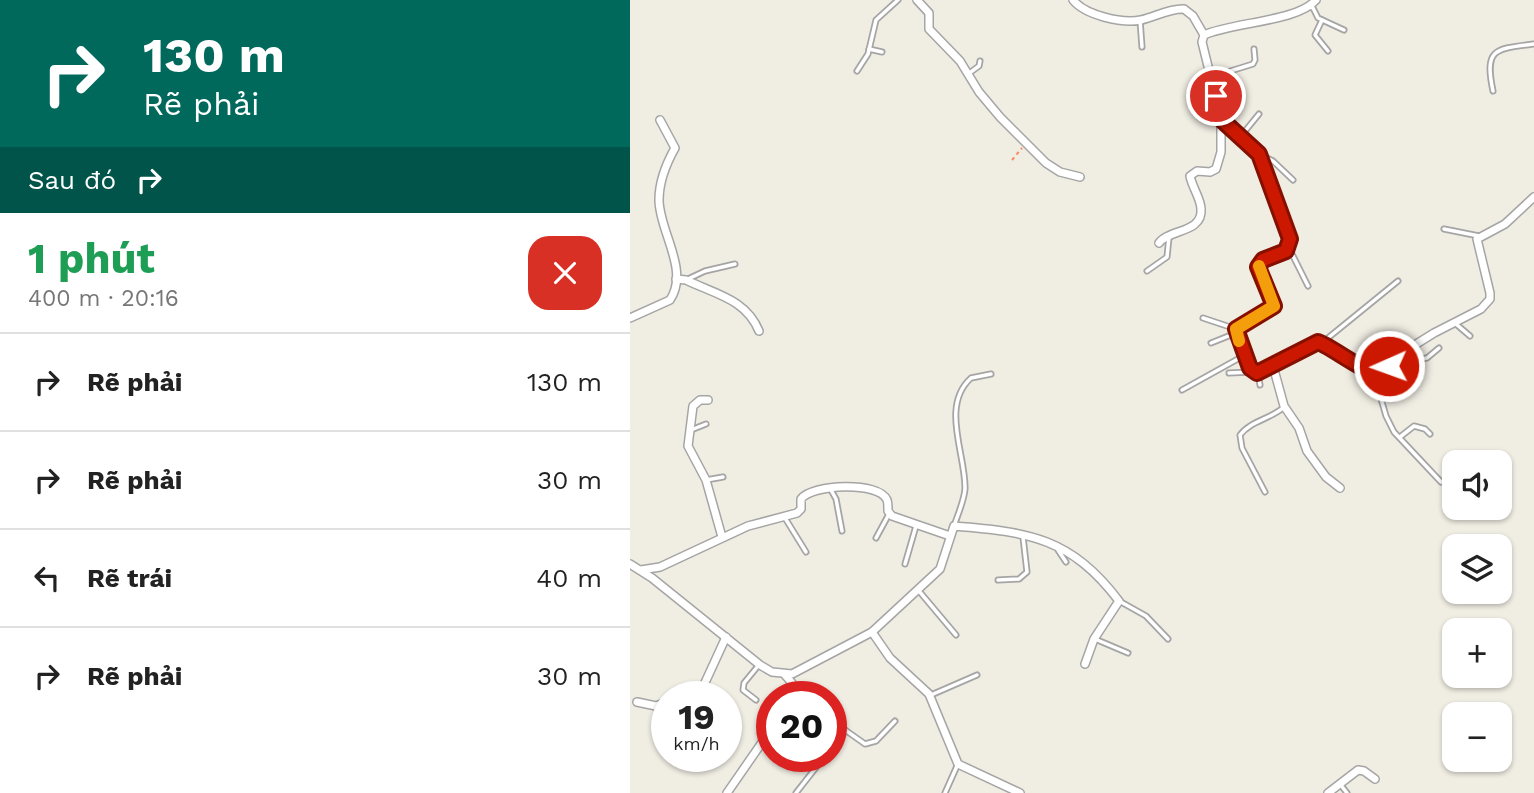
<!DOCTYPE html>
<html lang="vi">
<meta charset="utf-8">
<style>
body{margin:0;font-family:"Work Sans",sans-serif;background:#f6f6f6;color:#222;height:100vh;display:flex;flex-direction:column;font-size:26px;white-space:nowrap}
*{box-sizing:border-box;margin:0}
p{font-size:23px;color:#767676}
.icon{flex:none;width:38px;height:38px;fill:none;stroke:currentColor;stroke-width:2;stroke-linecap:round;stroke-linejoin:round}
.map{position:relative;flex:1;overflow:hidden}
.drawer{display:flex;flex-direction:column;background:#fff;width:630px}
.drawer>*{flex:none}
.banner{background:#00695c;color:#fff;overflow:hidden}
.buttons{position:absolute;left:812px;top:450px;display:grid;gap:14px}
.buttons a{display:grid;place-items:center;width:70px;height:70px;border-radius:14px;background:#fff;box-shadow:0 2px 5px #0004;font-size:35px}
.speed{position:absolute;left:21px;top:681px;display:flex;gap:14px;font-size:35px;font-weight:700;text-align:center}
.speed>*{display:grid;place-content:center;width:91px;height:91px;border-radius:50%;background:#fff;box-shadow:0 2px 5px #0004;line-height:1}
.speed small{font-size:18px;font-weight:400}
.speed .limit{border:10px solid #d22;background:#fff;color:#111}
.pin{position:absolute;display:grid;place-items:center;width:60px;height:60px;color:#fff;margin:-30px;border:4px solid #fff;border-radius:50%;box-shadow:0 2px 7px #0007}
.me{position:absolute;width:77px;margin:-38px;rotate:268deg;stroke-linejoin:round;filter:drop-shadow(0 0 5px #0008)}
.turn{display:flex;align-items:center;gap:24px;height:147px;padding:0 28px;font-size:32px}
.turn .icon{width:91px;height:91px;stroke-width:2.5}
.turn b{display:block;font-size:49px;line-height:60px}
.then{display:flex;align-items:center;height:66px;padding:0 28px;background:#0003;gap:14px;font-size:26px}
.round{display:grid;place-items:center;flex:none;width:74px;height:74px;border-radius:21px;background:#f6f6f6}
.head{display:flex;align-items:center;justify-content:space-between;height:119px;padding:0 28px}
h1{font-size:42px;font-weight:700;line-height:52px;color:#1e9e55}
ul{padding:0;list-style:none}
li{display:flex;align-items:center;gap:21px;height:98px;padding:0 28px;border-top:2px solid #e0e0e0}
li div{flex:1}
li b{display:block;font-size:26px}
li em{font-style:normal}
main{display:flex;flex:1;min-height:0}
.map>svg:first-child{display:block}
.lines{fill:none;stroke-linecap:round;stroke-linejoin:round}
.lane-casing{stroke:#a5a5a5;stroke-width:7}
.street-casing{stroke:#a5a5a5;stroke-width:10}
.path{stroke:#ff8765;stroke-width:2;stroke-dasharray:3.5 3.5;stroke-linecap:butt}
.lane{stroke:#fff;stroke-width:3.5}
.street{stroke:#fff;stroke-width:7}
.route-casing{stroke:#851000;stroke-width:18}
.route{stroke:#cc1800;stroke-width:12}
.slow{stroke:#f59e0b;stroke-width:12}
</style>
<main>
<section class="drawer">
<div class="banner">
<div class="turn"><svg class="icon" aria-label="right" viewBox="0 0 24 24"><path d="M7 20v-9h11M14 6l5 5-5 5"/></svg><div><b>130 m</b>Rẽ phải</div></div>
<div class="then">Sau đó<svg class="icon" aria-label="right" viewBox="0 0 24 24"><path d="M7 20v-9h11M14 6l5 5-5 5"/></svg></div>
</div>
<div class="head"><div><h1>1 phút</h1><p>400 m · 20:16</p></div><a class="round" style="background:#d93025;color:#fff"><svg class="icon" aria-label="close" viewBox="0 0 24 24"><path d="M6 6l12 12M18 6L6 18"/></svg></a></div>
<ul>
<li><svg class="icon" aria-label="right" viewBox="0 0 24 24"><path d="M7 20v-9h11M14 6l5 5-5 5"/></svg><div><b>Rẽ phải</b></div><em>130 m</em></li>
<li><svg class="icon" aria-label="right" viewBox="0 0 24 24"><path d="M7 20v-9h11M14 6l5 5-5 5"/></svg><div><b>Rẽ phải</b></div><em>30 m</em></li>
<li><svg class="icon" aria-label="left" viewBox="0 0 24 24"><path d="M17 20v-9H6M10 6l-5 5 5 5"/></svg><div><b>Rẽ trái</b></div><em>40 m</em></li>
<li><svg class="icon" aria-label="right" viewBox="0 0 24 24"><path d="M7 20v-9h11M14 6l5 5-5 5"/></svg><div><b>Rẽ phải</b></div><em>30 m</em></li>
</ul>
</section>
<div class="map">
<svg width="904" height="793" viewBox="0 0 904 793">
<rect width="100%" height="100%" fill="#f0ede3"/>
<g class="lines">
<defs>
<g id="lane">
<polyline points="680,7 683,8 688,18 714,30"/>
<polyline points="510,20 512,47"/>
<polyline points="692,20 685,35 698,51"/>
<polyline points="239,49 252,52"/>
<polyline points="227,71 238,54 246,20 268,0"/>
<polyline points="338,74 349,66 350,61"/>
<polyline points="581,77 623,64 625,60 624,49"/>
<path d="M863 91C854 48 865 49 904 44"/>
<polyline points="611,136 629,114"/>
<polyline points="631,155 643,161 663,180"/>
<polyline points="814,229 849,236"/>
<polyline points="659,248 678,286"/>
<polyline points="517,271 537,257 539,237"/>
<polyline points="58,279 75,271 105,264"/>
<polyline points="573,318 606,329"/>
<polyline points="826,324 840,336"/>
<polyline points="693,342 768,281"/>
<polyline points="581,343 606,333"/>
<polyline points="777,352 786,360 797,358 809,348"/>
<polyline points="758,363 768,379 780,386"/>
<polyline points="743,371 756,416 764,432 811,482"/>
<polyline points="599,373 621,372"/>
<polyline points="628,374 630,385"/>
<polyline points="552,390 615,355"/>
<polyline points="61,430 76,424"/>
<polyline points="770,437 784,426 795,429 800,434"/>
<polyline points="76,480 93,477"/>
<polyline points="201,490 206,499 212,531"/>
<path d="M635 492 612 448 610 435C620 421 641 419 654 407"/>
<polyline points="155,518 176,552"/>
<path d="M324 526C328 514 334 501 335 489 336 455 310 406 341 378L361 374"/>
<polyline points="246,538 259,514"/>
<polyline points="428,550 436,562"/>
<polyline points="275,564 286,526"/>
<polyline points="368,580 389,579 397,572 393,537"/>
<polyline points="289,591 326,635"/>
<polyline points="491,602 516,616 538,639"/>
<polyline points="465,639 498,653"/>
<polyline points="301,695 347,675"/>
<polyline points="126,700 113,690 114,683 128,666"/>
<polyline points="201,720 235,744 246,741 265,721"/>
<polyline points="201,748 215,730"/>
<polyline points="710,784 717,793"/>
<polyline points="166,793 195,756"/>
<polyline points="315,793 327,766"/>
</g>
<g id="street">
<polyline points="287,0 299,13 299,29 330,61 349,92 370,117 416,163 430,172 450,177"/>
<path d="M443 0C455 15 492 24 511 20 525 17 540 8 554 9L563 16 574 35 572 42 590 115 598 126 629 154 660 239 659 248C650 256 635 256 628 267L644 306 606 329 623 372 627 373 688 342C705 347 730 372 743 371L804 333 851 309 860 299V293L847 239 875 224 904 197"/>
<path d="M574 35C602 22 667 22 686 0"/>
<path d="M529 243C539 229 573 233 571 209 571 199 562 187 560 176L567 171 580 172 586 169 591 152V120"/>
<path d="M46 279 56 280C85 294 116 299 129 331"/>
<path d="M0 318 40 300C60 270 29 231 29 200 29 181 36 164 45 148L30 120"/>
<polyline points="643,366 654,406 669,428 677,451 696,477 710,488"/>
<polyline points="78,400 70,400 63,406 58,446 76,480 92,537"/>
<path d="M0 564 22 578 130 665 142 672 162 674 242 632 310 569 324 526C400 532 441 538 489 601L464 639 455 664"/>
<path d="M11 570 30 567 118 526 167 513 171 509V499C182 484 249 481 257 500 258 502 258 510 258 511L262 516 320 536"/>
<polyline points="242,632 260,658 299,694 328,764 390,793"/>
<polyline points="155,675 162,683 166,693 164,696"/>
<polyline points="55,696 73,687 96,637"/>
<polyline points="7,702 26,706 37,702"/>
<polyline points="97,793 142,728"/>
<polyline points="698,793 728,770 734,771 745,779"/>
</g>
</defs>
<use href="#lane" class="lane-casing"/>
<use href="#street" class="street-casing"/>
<polyline class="path" points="382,160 392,148"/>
<use href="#lane" class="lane"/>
<use href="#street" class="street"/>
</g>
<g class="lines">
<defs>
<path id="route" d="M586 96 593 121 629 154 660 239 656 251 633 260 628 267 644 306 606 329 620 368 627 373 688 342C700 346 736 373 743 371 748 370 753 365 758 362L759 366"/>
</defs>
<use href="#route" class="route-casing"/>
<use href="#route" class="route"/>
<polyline class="slow" points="609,341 606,329 644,306 629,266"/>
</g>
</svg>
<div class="buttons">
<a><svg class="icon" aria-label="sound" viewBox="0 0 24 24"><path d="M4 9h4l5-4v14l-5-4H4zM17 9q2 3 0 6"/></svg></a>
<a><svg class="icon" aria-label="layers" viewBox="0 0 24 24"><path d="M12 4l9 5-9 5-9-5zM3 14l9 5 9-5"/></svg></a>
<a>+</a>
<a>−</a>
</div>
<div class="speed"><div>19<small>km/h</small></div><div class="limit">20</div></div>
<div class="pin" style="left:586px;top:96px;background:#d93025"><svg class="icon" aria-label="arrive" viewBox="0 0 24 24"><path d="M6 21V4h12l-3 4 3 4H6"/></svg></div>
<svg class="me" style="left:759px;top:366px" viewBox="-20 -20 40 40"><circle r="17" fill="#cc1800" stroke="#fff" stroke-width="3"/><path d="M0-11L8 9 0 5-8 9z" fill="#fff"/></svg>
</div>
</main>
